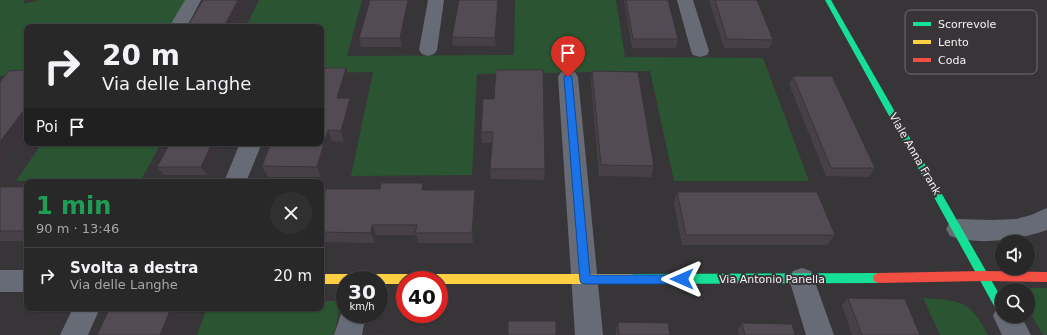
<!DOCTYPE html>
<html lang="it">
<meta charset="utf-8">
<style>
body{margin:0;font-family:"DejaVu Sans",sans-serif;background:#313031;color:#f1f3f6;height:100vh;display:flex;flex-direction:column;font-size:15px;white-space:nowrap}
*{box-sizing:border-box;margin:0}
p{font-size:13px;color:#a5a6a8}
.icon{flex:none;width:22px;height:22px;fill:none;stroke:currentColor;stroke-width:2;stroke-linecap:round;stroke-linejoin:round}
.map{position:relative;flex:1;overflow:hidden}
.side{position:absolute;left:24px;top:179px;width:300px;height:132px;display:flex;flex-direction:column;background:#292829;border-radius:8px;box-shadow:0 1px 3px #0004,0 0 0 1px #454446}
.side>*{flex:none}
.banner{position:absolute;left:24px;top:24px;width:300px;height:122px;border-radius:8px;box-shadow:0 1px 3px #0004,0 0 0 1px #454446;background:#292829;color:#f1f3f6;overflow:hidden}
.controls{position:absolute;left:995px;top:235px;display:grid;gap:8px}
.controls a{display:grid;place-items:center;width:40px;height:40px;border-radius:50%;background:#292829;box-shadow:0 1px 3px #0004,0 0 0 1px #454446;font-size:20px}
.speed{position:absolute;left:336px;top:271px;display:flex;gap:8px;font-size:20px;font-weight:700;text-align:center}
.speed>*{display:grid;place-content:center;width:52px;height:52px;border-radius:50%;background:#292829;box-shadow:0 1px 3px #0004,0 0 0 1px #454446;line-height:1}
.speed small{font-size:10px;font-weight:400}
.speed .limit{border:6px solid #d22;background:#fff;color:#111}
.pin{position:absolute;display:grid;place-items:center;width:34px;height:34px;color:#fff;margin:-41px -17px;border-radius:50% 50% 50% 0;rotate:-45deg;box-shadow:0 0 4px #0007}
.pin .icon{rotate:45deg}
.me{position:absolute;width:44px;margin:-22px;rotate:270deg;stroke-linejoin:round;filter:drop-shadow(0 0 3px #0008)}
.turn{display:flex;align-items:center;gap:14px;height:84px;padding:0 12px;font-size:18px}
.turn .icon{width:52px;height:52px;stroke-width:2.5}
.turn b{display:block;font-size:28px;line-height:34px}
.then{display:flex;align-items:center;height:38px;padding:0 12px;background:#0003;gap:8px;font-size:15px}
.round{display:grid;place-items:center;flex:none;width:42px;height:42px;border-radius:21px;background:#313031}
.summary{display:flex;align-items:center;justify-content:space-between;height:68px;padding:0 12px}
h1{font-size:24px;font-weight:600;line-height:30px;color:#1e9e55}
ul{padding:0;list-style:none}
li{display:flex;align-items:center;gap:12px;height:56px;padding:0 12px;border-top:1px solid #454446}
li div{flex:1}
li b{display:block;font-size:15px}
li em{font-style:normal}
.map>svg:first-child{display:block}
.green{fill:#2b5432}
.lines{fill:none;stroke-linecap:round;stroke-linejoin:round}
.street{fill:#676b76;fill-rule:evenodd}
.fast{fill:#16e098;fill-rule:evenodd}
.slow{fill:#ffcf43;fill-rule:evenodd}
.jam{fill:#f24e42;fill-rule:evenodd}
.wall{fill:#474047}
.shaded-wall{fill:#3a343a}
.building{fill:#534b53;stroke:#3a343a}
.route{fill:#1a73e8;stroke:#114b97}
.labels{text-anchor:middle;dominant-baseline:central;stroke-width:4;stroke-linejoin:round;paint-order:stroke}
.street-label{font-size:11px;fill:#f4f1f3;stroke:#383438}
.key{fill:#383438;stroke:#706d70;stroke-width:1}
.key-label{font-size:11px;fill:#f4f1f3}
</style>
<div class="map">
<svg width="1047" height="335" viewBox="0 0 1047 335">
<rect width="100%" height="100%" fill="#373537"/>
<g class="green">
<polygon points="0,0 23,0 25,4 38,0 186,0 170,27 27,27 27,76 0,76"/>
<polygon points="259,0 362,0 347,56 514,55 515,0 616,0 625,57 763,58 809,181 674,181 650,71 477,74 472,175 351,176 373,72 321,73 321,27 246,27"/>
<polygon points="42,143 161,143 140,182 16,181"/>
<polygon points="1016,288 1047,288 1047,335 1043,335 1028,309 1028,290 1017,290"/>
<path d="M923 298C961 301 969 299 988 335H940Z"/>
<polygon points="321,301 341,301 334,335 197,335 207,308 321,308"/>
</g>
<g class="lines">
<g class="street">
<polygon points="185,0 201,0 187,27 169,27"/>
<polygon points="428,0 444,0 437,50 434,54 428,56 422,54 419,50"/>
<polygon points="677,0 693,0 709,51 707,55 700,57 693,55 691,51"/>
<polygon points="568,70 575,72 578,77 603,335 575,335 558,77 561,72"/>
<polygon points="240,143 262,143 246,182 224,182"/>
<path d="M1047 208V230C1019 240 979 246 950 236L946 229 950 222 958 219 991 220 1016 219 1031 215Z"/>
<polygon points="802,268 811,271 834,335 806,335 789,279 793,271"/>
<rect x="0" y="270" width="27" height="22"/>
<polygon points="344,305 345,305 345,314 366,314 362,335 334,335"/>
<polygon points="1002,305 1002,316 1021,316 1031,335 1002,335 993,316 997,307"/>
<polygon points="73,308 100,308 88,335 60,335"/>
</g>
<g class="fast">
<polygon points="825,0 831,0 1002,299 1002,314 998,313"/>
<polygon points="878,273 882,275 883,278 882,281 878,283 632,284 628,282 627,279 628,276 632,274"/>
</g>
<polygon class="slow" points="321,274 632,274 636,276 637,279 636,282 632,284 439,284 439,280 405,280 405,284 379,284 379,280 345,280 345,284 321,284"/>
<polygon class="jam" points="983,271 1047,272 1047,282 983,281 878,283 874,281 873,278 874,275 878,273"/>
</g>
<g class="wall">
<polygon points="412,0 402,47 361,47 359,38"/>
<polygon points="459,0 499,0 496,46 453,46 452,37"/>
<polygon points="624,0 668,0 678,39 676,48 632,48"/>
<polygon points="709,0 757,0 773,40 769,48 724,48"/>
<polygon points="346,68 350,79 344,98 354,109 344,142 332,141 321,177 268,177 262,166"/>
<polygon points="592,71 654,166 651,177 599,176 591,82"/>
<polygon points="793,76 875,168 869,177 826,176 789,84"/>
<polygon points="494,99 545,169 544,180 491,179 490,169 492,143 482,143 481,132"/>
<polygon points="170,143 221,143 207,175 164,175 157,167"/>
<rect x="0" y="187" width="27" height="54"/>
<polygon points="424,190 476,200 473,243 418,243 416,235 376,235 375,243 321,242 321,208"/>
<polygon points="677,192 835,235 827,245 682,245 674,203"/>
<polygon points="848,298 920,335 852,335 842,305"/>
<polygon points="618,322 670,335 616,335 616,329"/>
<polygon points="742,323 795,335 739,335 738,330"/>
</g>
<g class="shaded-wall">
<polygon points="238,0 249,0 235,27 224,27"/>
<polygon points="408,0 412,0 402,47 400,38"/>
<polygon points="498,0 499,0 496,46 495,38"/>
<polygon points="346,68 350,79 341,109 337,98"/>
<polygon points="350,98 354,109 344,142 341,131"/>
<polygon points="27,106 27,131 0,169 0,142"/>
<polygon points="328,130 332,141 321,177 317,167"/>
<polygon points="212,143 221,143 207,175 201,167"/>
<polygon points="423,183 425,193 422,190"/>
<polygon points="475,190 476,200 473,243 472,233"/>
<polygon points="372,225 376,235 375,243 371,233"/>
<polygon points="171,308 178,315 170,335 160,335"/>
</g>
<g class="building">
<polygon points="203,0 238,0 224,27 187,27"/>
<polygon points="370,0 408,0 400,38 359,38"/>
<polygon points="459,0 498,0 495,38 452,37"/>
<polygon points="626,0 668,0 678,39 633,39"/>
<polygon points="715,0 757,0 773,40 727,39"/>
<polygon points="321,68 346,68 337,98 350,98 341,131 328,130 317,167 262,166 271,143 321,143"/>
<polygon points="27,70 27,106 0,142 0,82 9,71"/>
<polygon points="496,70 543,70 545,169 490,169 493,132 481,132 483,99 494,99"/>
<polygon points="592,71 638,72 654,166 601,165"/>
<polygon points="793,76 832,76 875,168 831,168"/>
<polygon points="170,143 212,143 201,167 157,167"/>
<polygon points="381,183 423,183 422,190 475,190 472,233 415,233 417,225 372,225 371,233 321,232 321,208 326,189 380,189"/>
<rect x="0" y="187" width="27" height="44"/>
<polygon points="677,192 817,192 835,235 686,235"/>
<polygon points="848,298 905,299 920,335 862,335"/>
<polygon points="110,308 171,308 160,335 97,335"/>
<rect x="508" y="321" width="48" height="14"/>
<polygon points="618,322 668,323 670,335 619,335"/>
<polygon points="742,323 792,324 795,335 745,335"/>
<polygon points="377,334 426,335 377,335"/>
</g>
<polygon class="route" points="568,74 572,77 590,275 682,275 686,276 687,279 686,283 682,284 585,284 581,283 580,280 564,77"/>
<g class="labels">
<g class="street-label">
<text transform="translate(915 154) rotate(60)">Viale Anna Frank</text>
<text x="772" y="279">Via Antonio Panella</text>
</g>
</g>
<rect x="905" y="10" width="132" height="64" rx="6" class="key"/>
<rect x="913" y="22" width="18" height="4" fill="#16e098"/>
<rect x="913" y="40" width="18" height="4" fill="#ffcf43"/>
<rect x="913" y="58" width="18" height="4" fill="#f24e42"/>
<g class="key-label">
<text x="938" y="28">Scorrevole</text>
<text x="938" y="46">Lento</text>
<text x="938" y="64">Coda</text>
</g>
</svg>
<div class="controls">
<a><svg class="icon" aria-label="sound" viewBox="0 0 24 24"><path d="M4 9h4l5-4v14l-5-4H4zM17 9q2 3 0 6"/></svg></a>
<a><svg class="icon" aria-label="search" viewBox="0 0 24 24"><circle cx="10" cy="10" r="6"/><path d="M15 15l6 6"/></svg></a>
</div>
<div class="speed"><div>30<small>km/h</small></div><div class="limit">40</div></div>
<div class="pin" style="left:568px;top:77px;background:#d93025"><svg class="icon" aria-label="arrive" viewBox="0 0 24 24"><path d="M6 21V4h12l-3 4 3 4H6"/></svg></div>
<svg class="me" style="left:682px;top:279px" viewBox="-20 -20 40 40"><path d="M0-17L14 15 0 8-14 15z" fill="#1a73e8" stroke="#fff" stroke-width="4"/></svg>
<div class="banner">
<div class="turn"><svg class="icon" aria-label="right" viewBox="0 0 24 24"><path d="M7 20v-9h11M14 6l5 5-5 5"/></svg><div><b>20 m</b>Via delle Langhe</div></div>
<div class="then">Poi<svg class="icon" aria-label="arrive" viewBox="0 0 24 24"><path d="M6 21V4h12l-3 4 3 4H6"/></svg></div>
</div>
<section class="side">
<div class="summary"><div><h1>1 min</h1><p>90 m · 13:46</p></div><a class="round"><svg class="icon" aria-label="close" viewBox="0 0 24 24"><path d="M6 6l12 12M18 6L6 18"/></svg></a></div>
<ul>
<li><svg class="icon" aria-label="right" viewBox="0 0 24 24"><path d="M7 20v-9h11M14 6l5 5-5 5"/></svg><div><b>Svolta a destra</b><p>Via delle Langhe</p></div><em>20 m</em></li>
</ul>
</section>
</div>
